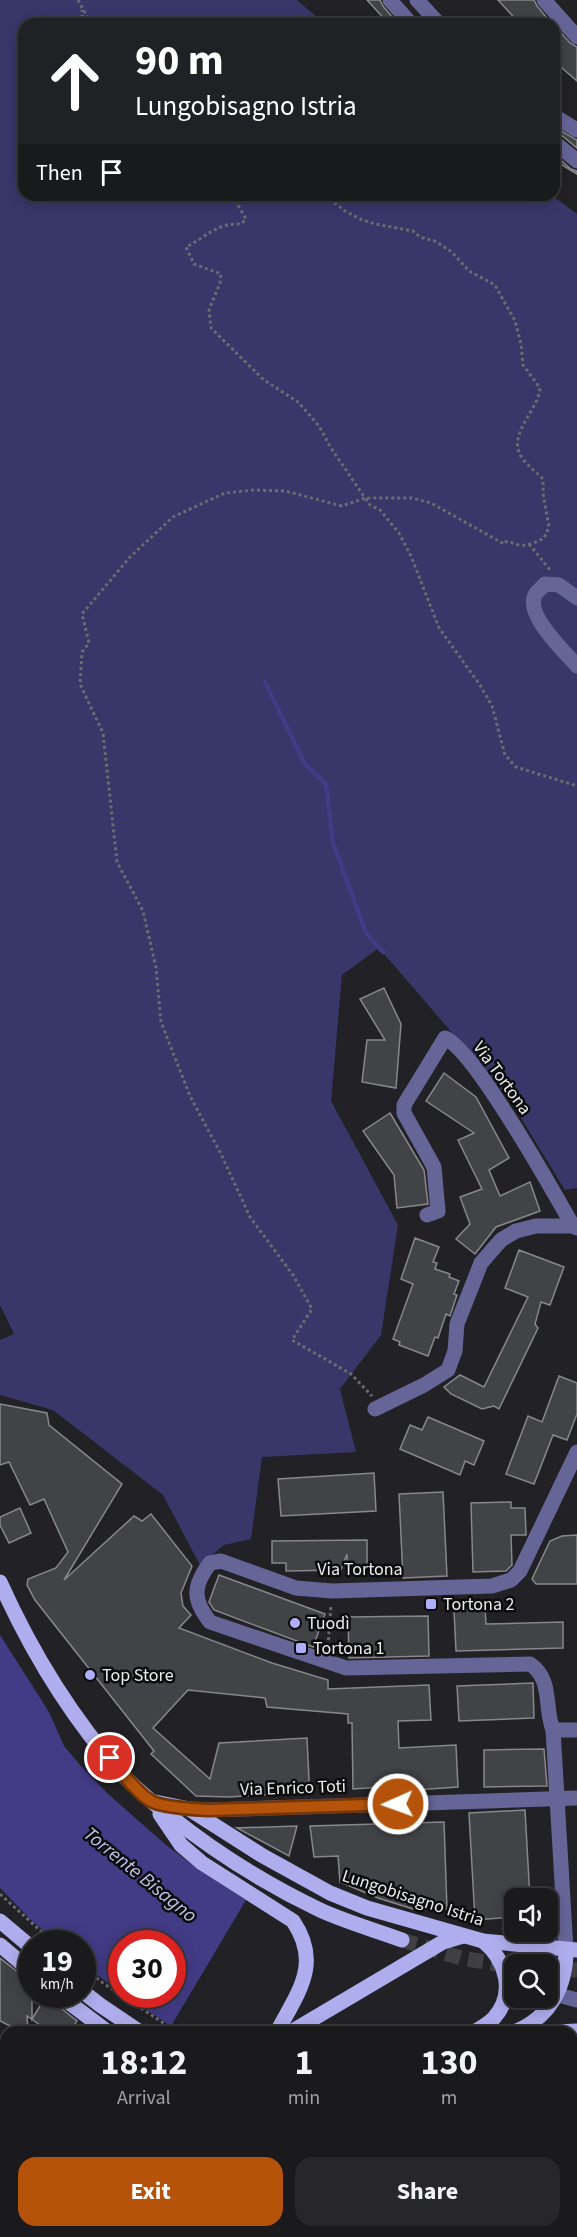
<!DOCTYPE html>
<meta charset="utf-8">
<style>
body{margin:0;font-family:"Source Sans 3",sans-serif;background:#272729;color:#f1f3f6;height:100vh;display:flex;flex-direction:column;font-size:22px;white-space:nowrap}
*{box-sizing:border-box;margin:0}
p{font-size:20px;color:#9fa1a3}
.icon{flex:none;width:33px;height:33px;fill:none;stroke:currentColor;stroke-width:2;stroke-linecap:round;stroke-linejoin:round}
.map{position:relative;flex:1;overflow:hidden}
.panel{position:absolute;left:0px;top:2026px;width:578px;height:212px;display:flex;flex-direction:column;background:#1a1a1c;border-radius:18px 18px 0 0;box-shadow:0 3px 15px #0003,0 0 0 2px #38383b}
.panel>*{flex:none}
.banner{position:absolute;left:18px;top:18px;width:542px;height:183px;border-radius:18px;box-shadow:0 3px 15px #0003,0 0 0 2px #38383b;background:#202124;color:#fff;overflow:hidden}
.controls{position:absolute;left:504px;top:1888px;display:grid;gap:12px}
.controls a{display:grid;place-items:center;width:54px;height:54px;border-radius:12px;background:#1a1a1c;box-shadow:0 3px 15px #0003,0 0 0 2px #38383b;font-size:30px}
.speed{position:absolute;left:18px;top:1930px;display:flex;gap:12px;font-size:30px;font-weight:700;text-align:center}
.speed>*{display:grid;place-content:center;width:78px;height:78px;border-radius:50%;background:#1a1a1c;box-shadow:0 3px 15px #0003,0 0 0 2px #38383b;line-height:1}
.speed small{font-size:15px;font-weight:400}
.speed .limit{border:9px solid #d22;background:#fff;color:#111}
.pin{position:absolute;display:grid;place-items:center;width:51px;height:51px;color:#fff;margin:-26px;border:3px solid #fff;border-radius:50%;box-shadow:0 2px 6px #0007}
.me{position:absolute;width:66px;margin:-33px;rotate:268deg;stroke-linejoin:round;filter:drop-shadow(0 0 4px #0008)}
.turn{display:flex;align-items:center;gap:21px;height:126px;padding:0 18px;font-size:27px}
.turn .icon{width:78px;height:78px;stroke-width:2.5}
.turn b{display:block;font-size:42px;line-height:51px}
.then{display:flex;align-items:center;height:57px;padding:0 18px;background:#0003;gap:12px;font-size:22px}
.eta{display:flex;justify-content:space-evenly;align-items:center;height:102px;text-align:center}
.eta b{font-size:36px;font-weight:700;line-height:42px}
.button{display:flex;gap:12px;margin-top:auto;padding:12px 18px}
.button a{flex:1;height:69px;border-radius:18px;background:#b45309;color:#fff;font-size:24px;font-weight:700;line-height:69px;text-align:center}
.button a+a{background:#272729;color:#f1f3f6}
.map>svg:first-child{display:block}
.green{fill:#39366a}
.water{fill:#423b85}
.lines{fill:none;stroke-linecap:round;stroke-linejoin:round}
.stream{stroke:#423b85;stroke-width:4.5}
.building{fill:#424347;stroke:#87878c;stroke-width:1.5}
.major-tunnel{stroke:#404044;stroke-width:15;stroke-dasharray:15 8;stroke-linecap:butt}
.path{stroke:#6b6b6f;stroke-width:3;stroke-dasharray:3 3;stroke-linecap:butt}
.minor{stroke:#666598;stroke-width:15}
.major{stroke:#aeaeee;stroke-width:15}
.highway{stroke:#cfd0ea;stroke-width:18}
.route-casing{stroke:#753606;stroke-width:15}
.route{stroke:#b45309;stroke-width:10}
.poi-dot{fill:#afaefa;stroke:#0c0c0d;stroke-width:2}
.labels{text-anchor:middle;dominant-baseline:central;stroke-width:5;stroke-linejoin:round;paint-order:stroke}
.street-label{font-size:18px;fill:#eaebed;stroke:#0c0c0d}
.poi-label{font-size:18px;fill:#eaebed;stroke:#0c0c0d;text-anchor:start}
.water-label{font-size:20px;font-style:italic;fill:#c3c3ee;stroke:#0c0c0d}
</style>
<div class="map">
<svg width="577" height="2237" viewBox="0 0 577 2237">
<rect width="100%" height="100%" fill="#222226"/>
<g class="green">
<polygon points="0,0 297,0 325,24 24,24 24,195 551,195 577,214 577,1188 565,1190 510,1100 379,948 342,975 331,1101 398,1225 381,1335 340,1389 356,1452 262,1457 251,1539 224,1545 200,1565 163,1495 53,1410 0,1395 0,1340 14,1334 0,1305"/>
<rect x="572" y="2038" width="5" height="115"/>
</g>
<polygon class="water" points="0,1635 49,1712 64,1746 80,1765 108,1794 166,1845 198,1869 246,1900 171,2026 124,1995 172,1995 172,1944 122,1944 121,1993 83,1964 82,1944 59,1944 32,1921 0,1888"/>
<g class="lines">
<polyline class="stream" points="265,682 305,764 326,784 333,843 366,933 383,952"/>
</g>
<g class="building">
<polygon points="367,0 380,0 383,6 398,24 389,24"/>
<polygon points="498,0 534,0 537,6 552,24 520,24"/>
<polygon points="554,25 570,43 577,47 577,81 554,61"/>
<polygon points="554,127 577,140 577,148 560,134 554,133"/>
<polygon points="554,154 571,169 577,171 577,174 554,160"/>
<polygon points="384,988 401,1024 396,1088 362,1082 367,1040 385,1040 360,999"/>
<polygon points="444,1073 476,1097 509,1158 489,1170 500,1196 530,1182 540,1211 496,1227 475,1254 456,1239 470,1224 460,1197 482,1189 458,1140 474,1133 426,1101"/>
<polygon points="390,1113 424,1170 428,1204 397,1208 394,1175 363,1131"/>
<polygon points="415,1238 439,1247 433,1262 437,1263 435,1269 450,1274 449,1277 459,1281 454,1294 457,1295 450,1316 446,1314 438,1338 435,1337 428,1356 399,1345 400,1342 393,1339 413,1284 401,1279"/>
<polygon points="519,1250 564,1267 550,1305 541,1302 535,1324 538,1328 499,1409 494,1406 482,1409 451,1394 444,1387 460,1375 484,1387 528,1297 505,1288"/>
<polygon points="559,1376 577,1383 577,1414 567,1440 553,1435 534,1484 506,1474 528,1416 542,1422"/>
<polygon points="0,1404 47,1413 49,1425 122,1484 64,1580 134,1516 142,1521 151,1514 192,1566 181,1593 183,1606 191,1615 179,1628 272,1663 328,1680 328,1689 429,1685 431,1720 398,1721 399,1748 456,1745 458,1787 415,1790 415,1785 353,1789 352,1723 348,1723 348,1714 267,1707 265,1698 188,1690 153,1728 210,1779 219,1743 307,1738 309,1780 306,1792 229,1797 196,1796 151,1754 154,1751 35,1600 27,1585 28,1579 56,1568 68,1552 44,1499 30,1505 9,1462 0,1465"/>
<polygon points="428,1417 484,1441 474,1465 465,1461 460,1475 400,1449 410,1425 422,1430"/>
<polygon points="374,1473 376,1511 281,1516 278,1479"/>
<polygon points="443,1492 447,1576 403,1578 399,1494"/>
<polygon points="511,1502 511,1508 525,1508 526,1535 511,1535 512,1565 506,1571 473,1572 471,1503"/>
<polygon points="20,1508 31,1533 9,1543 0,1525 0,1517"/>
<polygon points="577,1535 577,1584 536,1584 532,1579 550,1541 562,1536"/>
<polygon points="367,1540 367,1570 347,1570 347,1554 341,1570 286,1571 286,1563 272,1563 272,1541"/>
<polygon points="219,1575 325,1614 313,1647 214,1610 209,1602"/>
<polygon points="485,1608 486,1624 563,1622 563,1648 456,1651 454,1610"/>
<polygon points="428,1616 429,1656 349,1658 348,1617"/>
<polygon points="533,1683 534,1718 459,1721 457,1686"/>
<polygon points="544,1749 547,1786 484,1787 484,1750"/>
<polygon points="525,1810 530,1899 514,1899 514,1917 475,1920 469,1813"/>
<polygon points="444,1822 447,1909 416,1910 378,1898 340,1882 338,1856 314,1857 310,1826"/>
<polygon points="297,1826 289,1856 237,1828"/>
<polygon points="0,1958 32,1983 32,2019 46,1996 77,2021 70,2032 50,2032 27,2016 28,2032 22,2032 0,2021"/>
</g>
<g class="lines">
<g class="major-tunnel">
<polyline points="402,1940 461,1958 514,1967"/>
<polyline points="548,1969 577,1970"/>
</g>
<g class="path">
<polyline points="78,0 91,24"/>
<polyline points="82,24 82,10"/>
<path d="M232 195 246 219 241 224C216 223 208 236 186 247L194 264 221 274 220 283 209 310 211 328 264 380 298 402 319 426 331 448 365 498 342 506 285 491 254 490 225 493 173 517 130 557 82 614 89 643 82 652 80 684 103 733 117 862 143 911 156 968 161 1022 190 1096 221 1154 250 1217 293 1275 312 1309 292 1340 351 1374 372 1396"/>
<path d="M325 195 345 211 360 219 375 224 413 231 420 237 435 241 452 252 469 271 495 285 515 321 521 344 523 365 540 388C538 412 506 434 522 458 528 466 536 472 543 479V493L549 527 544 538C537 542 528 546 519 545 513 544 511 541 505 542L504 544 431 503 412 498H365L370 505 380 510 399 533 411 556 439 628 480 685 492 706 505 755 516 767 577 786"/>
<polyline points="529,544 551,571"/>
<polyline points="328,1646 331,1605"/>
<polyline points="0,1894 55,1944"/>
<polyline points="82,1967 103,1983 177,2032"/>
<polyline points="572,2160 577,2161"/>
<polyline points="572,2201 577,2201"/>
</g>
<g class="minor">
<polyline points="390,0 411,24"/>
<polyline points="417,0 439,24"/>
<polyline points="544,0 577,37"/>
<polyline points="554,116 577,130"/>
<polyline points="554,142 577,161"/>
<path d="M577 598 559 585 545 584C543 587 537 591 535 595 525 615 564 651 577 666"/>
<path d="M427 1215 438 1211 434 1167 404 1113V1105L445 1038C475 1051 553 1191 573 1226"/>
<polyline points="375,1409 424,1385 448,1370 455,1351 457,1324 481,1263 501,1240 516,1231 536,1226 573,1226 577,1228"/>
<polyline points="553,1730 577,1730"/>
<polyline points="189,1809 209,1810 577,1798"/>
<path d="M566 1950 553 1730C544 1708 553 1679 530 1664L346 1668 210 1622C192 1599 193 1586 210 1563L221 1561 296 1588 332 1591 492 1586 511 1580 520 1571 577 1452"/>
<polyline points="558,1995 577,2000"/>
<polyline points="572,2047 577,2069"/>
<polyline points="0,2177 6,2182"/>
<polyline points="96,2232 116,2237"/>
<polyline points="366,2232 366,2237"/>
<polyline points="228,2237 229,2232"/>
<polyline points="518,2237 521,2232"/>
</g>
<g class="major">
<path d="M0 1582C32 1653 70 1716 122 1774 136 1789 153 1803 170 1816 216 1853 266 1884 320 1910 346 1922 375 1930 402 1940"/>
<polyline points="155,1802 189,1809 263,1856 330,1893 367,1908 483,1941 577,1950"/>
<path d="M160 1814 181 1845 202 1863 293 1921C322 1964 298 1992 277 2032"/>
<polyline points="0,1921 32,1948"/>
<polyline points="0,1945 32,1972"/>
<polyline points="82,1991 100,2005 140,2032"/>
<polyline points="59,1995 108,2032"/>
<polyline points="291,2032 443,1942 463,1936"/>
<path d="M474 2032C481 2028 488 2024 494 2018 516 1993 506 1960 483 1941"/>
<path d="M514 2032C550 2018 566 1987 566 1950"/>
<polyline points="556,2032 577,2031"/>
<polyline points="572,2178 577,2178"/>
</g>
<polyline class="highway" points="0,2205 6,2199"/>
</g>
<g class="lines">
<defs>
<path id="route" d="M110 1758C118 1769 141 1797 153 1802 167 1808 193 1809 209 1810L398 1804"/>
</defs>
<use href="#route" class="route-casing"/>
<use href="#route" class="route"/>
</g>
<g class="poi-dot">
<rect x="425" y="1598" width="12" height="12" rx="3"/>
<circle cx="295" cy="1623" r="6"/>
<rect x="295" y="1642" width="12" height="12" rx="3"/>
<circle cx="90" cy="1675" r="6"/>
</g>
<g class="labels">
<g class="street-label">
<text transform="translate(502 1078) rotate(54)">Via Tortona</text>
<text x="360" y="1569">Via Tortona</text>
<text transform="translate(293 1788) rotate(-2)">Via Enrico Toti</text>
<text transform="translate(413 1898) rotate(18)">Lungobisagno Istria</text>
</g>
<g class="poi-label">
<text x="443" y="1604">Tortona 2</text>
<text x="307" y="1623">Tuodì</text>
<text x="313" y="1648">Tortona 1</text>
<text x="102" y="1675">Top Store</text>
</g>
<g class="water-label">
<text transform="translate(140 1875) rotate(39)">Torrente Bisagno</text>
</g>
</g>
</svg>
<div class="controls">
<a><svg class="icon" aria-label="sound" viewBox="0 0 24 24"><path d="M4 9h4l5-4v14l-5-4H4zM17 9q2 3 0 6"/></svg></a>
<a><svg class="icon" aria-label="search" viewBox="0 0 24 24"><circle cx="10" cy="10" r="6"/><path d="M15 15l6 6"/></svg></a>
</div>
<div class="speed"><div>19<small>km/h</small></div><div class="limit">30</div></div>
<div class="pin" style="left:110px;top:1758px;background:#d93025"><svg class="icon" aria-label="arrive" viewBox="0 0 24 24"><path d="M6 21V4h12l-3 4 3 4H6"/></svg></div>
<svg class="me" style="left:398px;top:1804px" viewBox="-20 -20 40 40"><circle r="17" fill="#b45309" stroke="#fff" stroke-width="3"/><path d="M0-11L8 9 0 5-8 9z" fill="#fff"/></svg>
<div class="banner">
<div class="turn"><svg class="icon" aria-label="ahead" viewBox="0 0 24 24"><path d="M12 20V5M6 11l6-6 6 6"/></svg><div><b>90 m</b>Lungobisagno Istria</div></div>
<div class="then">Then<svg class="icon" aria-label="arrive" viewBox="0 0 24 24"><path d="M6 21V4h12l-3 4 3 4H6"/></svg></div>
</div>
<section class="panel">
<div class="eta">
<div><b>18:12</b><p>Arrival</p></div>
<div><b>1</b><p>min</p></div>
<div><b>130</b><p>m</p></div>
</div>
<div class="button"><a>Exit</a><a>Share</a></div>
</section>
</div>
